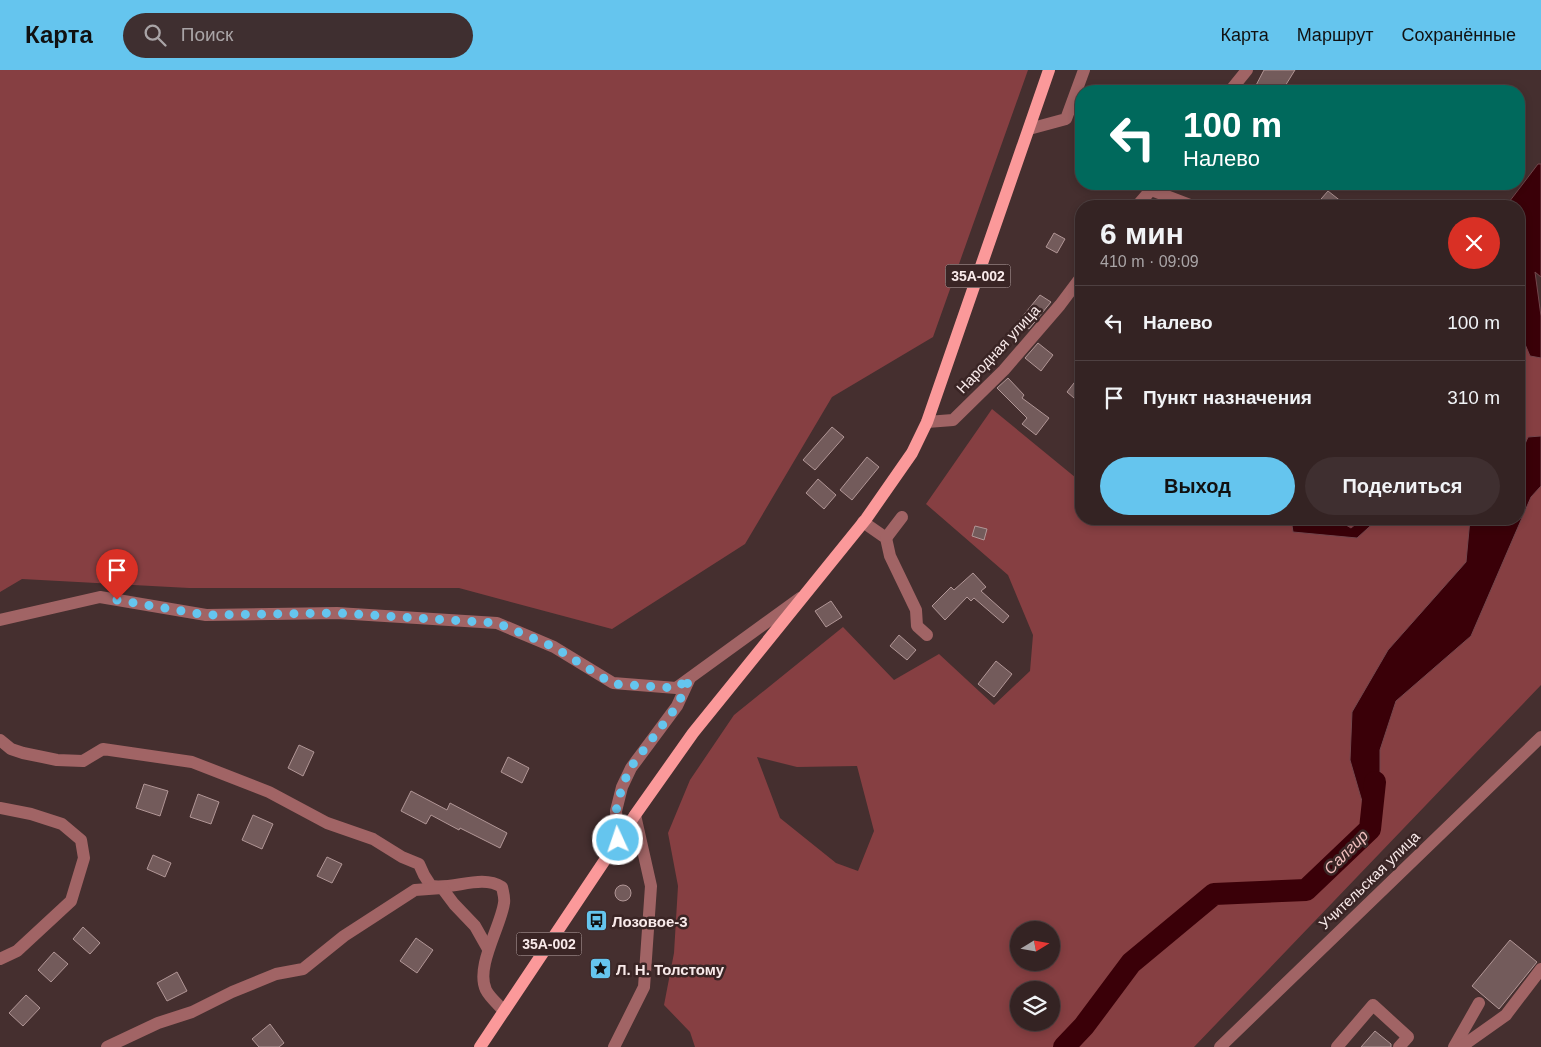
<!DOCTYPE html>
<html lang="ru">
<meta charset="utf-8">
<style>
body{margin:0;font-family:Helvetica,sans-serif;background:#3f2f30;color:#f1f3f6;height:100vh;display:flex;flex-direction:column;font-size:19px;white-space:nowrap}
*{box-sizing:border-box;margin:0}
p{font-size:16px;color:#a9a4a6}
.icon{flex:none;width:28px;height:28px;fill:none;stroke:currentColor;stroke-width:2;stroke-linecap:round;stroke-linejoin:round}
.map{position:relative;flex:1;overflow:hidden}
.panel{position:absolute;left:1075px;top:130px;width:450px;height:325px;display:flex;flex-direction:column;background:#342323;border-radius:20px;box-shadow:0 2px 8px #0003,0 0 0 1px #4e4041}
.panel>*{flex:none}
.banner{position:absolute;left:1075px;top:15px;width:450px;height:105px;border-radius:20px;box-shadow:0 2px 8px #0003,0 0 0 1px #4e4041;background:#00695c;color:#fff;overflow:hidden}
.needle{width:32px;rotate:79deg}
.buttons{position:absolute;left:1010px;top:851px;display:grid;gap:10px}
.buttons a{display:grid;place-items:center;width:50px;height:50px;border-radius:50%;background:#342323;box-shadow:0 2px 8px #0003,0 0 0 1px #4e4041;font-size:25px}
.pin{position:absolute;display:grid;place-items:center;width:42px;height:42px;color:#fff;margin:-51px -21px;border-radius:50% 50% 50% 0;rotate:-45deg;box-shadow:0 0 5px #0007}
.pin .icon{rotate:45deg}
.me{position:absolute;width:55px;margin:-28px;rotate:357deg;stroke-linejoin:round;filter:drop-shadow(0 0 4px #0008)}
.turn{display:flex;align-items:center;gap:18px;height:105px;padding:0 25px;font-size:22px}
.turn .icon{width:65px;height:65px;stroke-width:2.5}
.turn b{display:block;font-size:35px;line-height:42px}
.round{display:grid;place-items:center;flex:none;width:52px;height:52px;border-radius:26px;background:#3f2f30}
.overview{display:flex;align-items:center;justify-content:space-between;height:85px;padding:0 25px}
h1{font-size:30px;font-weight:600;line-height:38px}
.action{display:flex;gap:10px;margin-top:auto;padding:10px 25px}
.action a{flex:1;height:58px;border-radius:30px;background:#65c5ee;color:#111;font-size:20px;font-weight:600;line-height:58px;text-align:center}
.action a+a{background:#3f2f30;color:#f1f3f6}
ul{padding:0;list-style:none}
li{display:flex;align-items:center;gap:15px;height:75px;padding:0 25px;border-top:1px solid #4e4041}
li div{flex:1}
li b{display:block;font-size:19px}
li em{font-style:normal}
header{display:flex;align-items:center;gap:30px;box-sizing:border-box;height:70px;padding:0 25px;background:#65c5ee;color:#111}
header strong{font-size:24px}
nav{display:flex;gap:28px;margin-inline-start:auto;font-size:18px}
.search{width:350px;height:45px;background:#3f2f30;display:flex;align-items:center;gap:12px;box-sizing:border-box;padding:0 18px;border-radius:28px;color:#a9a4a6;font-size:19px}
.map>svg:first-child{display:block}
.green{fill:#863f42;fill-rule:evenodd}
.water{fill:#3a0008;stroke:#73464c}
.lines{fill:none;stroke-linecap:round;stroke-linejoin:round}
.river{stroke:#3a0008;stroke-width:22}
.building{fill:#735b5b;stroke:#b19696}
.minor{stroke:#a16465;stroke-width:12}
.major{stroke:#fb999a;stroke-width:12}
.route{stroke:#65c5ee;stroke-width:9;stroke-dasharray:0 16.2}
.labels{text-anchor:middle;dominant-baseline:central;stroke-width:5;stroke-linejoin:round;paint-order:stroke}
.shield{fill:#3a2525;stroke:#c0afaf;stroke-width:1}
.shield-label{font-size:14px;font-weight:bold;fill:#f9eaea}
.street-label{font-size:15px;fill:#f9eaea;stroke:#3a2525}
.poi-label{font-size:15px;font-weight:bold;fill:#f9eaea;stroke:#3a2525;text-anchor:start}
.water-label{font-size:16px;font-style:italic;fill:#efbebd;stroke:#3a2525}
</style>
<header>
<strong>Карта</strong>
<div class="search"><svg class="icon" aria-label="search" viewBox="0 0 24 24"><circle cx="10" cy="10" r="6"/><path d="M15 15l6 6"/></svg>Поиск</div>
<nav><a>Карта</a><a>Маршрут</a><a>Сохранённые</a></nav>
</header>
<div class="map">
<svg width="1541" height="977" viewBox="0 0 1541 977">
<rect width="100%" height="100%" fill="#452f2f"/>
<g class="green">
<polygon points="0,0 1028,0 933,267 832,327 745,474 612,559 459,518 189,518 22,509 0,522"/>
<path d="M1541 249V615L1194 977H695L690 962 664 935 674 883 678 816 668 763 690 710 734 645 843 557 894 610 939 584 994 635 1030 601 1033 565 1008 505 926 434 992 339 1081 412V449H1519V259ZM757 687 797 697 857 696 874 761 858 801 836 793 780 748ZM1019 860H1051V892H1019ZM1019 920H1051V952H1019Z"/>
</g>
<g class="water">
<polygon points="1538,94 1541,94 1541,207 1535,202 1541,246 1541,288 1530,286 1519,260 1519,136 1506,136"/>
<polygon points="1541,366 1541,416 1531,427 1471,566 1396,631 1380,680 1380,740 1366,745 1350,690 1352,642 1388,580 1466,492 1470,449 1519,449 1519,388 1528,367"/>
<polygon points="1291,449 1342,449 1341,452 1351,458 1362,449 1378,449 1357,468 1293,462"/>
</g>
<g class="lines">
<polyline class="river" points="1064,977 1084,956 1131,893 1214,824 1306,820 1370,759 1375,712"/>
</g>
<g class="building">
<polygon points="1264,0 1295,0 1282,21 1253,21"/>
<polygon points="1328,121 1347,136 1315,136"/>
<polygon points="1054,163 1065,169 1057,183 1046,177"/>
<polygon points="1040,225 1051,232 1029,259 1018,252"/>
<polygon points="1038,273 1053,285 1041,301 1025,288"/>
<polygon points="1081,304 1081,334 1067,322"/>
<polygon points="1008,308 1024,325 1022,328 1049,348 1036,365 1022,354 1027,348 997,318"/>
<polygon points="832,357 844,367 815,400 803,390"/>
<polygon points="867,387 879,397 852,430 840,420"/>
<polygon points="818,409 836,425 824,439 806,423"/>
<polygon points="975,456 987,459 984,470 972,466"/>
<polygon points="973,503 986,517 981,521 1009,546 1003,553 974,528 971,531 967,527 945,550 932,536 951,517 954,520"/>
<polygon points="831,531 842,547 826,557 815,541"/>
<polygon points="899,565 916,580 907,590 890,576"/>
<polygon points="996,591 1012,604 994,627 978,614"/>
<polygon points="299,675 314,682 303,706 288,698"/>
<polygon points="508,687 529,698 522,713 501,702"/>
<polygon points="144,714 168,721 160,746 136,738"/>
<polygon points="411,721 447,740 450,733 507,763 500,778 460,758 459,760 431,745 426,754 401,741"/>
<polygon points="198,724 219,732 211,754 190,747"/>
<polygon points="253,745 273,754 262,779 242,770"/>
<polygon points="153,785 171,793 165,807 147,799"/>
<polygon points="327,787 342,794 332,813 317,806"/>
<circle cx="623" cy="823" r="8"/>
<polygon points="83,857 100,873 90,884 73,869"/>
<polygon points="416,868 433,880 417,903 400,891"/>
<polygon points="1510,870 1537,892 1499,939 1472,916"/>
<polygon points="54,882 68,894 51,912 38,900"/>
<polygon points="177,902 187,921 167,931 157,913"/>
<polygon points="26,925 40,938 23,956 9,943"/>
<polygon points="270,954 284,973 279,977 259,977 252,969"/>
<polygon points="1375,961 1391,974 1391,977 1361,977"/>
</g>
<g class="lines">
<g class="minor">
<polyline points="1230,21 1247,0"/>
<polyline points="1029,59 1066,49 1084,0"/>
<polyline points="1151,120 1193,136"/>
<polyline points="1137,136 1156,114"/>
<polyline points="927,352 953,350 1004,300 1060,235 1081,207"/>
<polyline points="863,452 886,468 890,486 916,540 917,556 927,565"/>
<polyline points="886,468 902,447"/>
<polyline points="0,550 100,527 206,545 337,543 497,553 554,577 613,613 676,618 800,528"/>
<path d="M0 670 11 679 23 683 57 690 83 691 103 679 192 692 269 722 327 753 373 769 402 787 419 794 424 805 431 816C454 820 481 804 502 817 503 822 505 828 504 833 501 856 475 897 486 920 490 928 499 935 504 941"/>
<polyline points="0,738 31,744 62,754 81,770 84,788 71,831 17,881 0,889"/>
<polyline points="618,770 616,741 622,717 631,698 677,636 689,610"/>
<polyline points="107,977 158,953 192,942 232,922 276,904 303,899 344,866 415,820 442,818 454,834 475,856 488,879"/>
<polyline points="614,977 644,917 651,816 635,745"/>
<polyline points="1220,977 1541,667"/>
<polyline points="1337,977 1373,935 1408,967 1399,977"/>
<polyline points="1454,977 1479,933"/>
<polyline points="1461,977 1506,945 1541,899"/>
</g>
<polyline class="major" points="480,977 635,745 693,663 866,449 912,383 927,352 1049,0"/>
</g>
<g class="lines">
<polyline class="route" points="117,530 206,545 337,543 497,553 554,577 613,614 676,618 690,608 677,636 630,698 622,717 616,741 618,770"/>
</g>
<defs>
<symbol id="bus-square" viewBox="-11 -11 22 22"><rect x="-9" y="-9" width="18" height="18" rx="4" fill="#65c5ee" stroke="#3a2525"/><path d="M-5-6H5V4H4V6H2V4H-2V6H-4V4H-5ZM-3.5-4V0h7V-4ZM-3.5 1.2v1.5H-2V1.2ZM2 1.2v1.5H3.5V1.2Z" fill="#111"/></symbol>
<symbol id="sight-square" viewBox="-11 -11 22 22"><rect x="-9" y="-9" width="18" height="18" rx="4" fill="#65c5ee" stroke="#3a2525"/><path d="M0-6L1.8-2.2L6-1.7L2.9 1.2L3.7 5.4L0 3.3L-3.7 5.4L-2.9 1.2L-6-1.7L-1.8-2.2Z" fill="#111"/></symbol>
</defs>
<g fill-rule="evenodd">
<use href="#bus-square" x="584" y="838" width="25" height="25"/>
<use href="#sight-square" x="588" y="886" width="25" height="25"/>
</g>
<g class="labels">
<g class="shield">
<rect x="945.5" y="194.5" width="65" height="23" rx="4"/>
<rect x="516.5" y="862.5" width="65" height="23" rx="4"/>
</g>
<g class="shield-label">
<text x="978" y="206">35А-002</text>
<text x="549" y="874">35А-002</text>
</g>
<g class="street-label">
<text transform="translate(998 279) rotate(-47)">Народная улица</text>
<text transform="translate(1369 810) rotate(-44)">Учительская улица</text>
</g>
<g class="poi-label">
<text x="612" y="851">Лозовое-3</text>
<text x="616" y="899">Л. Н. Толстому</text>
</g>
<g class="water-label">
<text transform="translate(1346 782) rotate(-45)">Салгир</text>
</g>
</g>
</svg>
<div class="buttons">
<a><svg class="needle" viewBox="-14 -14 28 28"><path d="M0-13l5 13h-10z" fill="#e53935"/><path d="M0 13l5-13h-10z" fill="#a9a4a6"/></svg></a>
<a><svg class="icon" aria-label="layers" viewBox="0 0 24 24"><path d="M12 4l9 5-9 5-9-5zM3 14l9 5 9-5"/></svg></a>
</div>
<div class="pin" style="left:117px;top:530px;background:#d93025"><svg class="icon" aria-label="arrive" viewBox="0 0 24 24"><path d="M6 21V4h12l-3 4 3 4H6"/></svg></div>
<svg class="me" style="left:618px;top:770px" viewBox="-20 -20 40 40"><circle r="17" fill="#65c5ee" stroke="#fff" stroke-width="3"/><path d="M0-11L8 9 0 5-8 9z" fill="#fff"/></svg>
<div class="banner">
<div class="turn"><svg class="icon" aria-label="left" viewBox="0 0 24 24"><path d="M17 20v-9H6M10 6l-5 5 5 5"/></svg><div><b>100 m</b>Налево</div></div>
</div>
<section class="panel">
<div class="overview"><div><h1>6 мин</h1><p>410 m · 09:09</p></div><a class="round" style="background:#d93025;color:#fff"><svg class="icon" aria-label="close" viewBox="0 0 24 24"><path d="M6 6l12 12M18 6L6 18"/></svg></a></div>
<ul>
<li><svg class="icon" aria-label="left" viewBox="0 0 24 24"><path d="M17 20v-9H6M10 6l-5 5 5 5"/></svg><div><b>Налево</b></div><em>100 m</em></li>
<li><svg class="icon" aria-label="arrive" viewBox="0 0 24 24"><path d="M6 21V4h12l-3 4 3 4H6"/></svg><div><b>Пункт назначения</b></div><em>310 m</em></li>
</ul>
<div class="action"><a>Выход</a><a>Поделиться</a></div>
</section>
</div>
